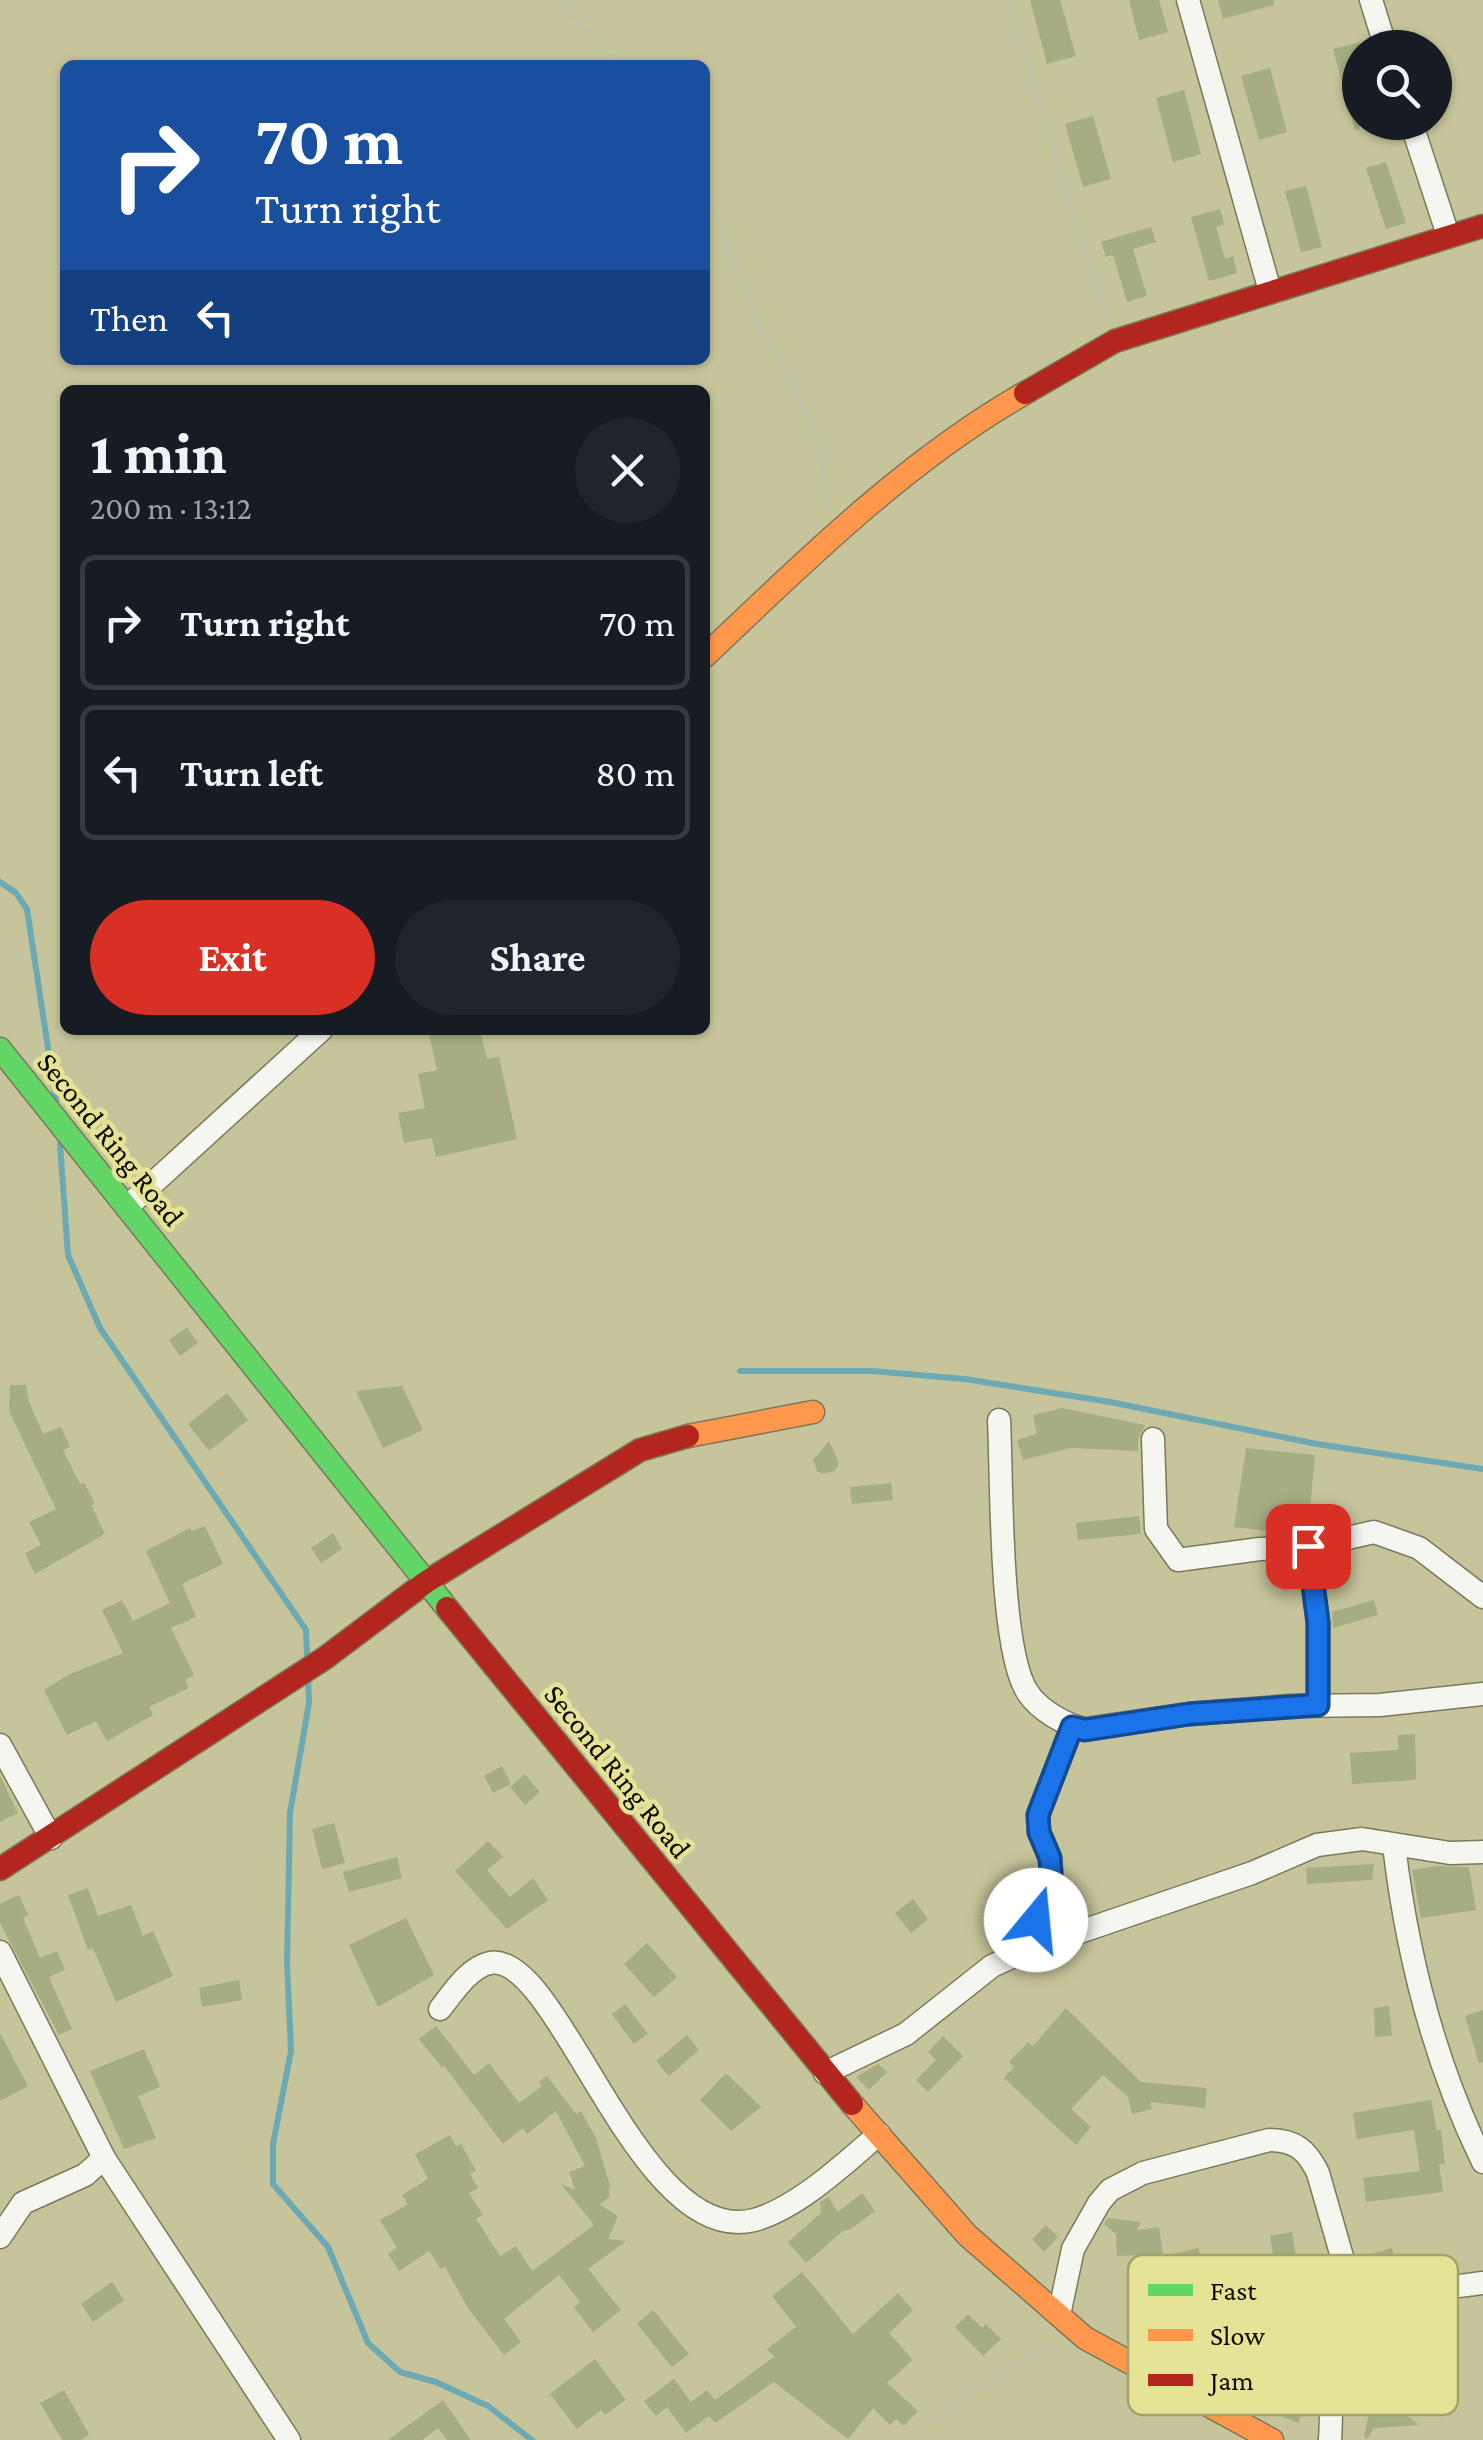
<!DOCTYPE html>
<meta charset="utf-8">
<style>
body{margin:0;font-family:"Crimson Pro",serif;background:#20242c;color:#f1f3f6;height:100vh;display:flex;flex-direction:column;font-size:38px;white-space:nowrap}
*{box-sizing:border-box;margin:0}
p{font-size:32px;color:#9ea1a6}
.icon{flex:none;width:55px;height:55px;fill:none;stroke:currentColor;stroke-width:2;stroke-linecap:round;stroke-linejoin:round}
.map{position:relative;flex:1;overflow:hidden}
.details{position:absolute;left:60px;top:385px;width:650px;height:650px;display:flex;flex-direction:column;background:#171b24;border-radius:15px;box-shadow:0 2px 8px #0004}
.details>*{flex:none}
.guide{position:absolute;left:60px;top:60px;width:650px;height:305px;border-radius:15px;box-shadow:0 2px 8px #0004;background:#1a4fa0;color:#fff;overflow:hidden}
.buttons{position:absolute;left:1342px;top:30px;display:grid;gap:20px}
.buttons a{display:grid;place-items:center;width:110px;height:110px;border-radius:50%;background:#171b24;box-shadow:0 2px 8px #0004;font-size:50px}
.pin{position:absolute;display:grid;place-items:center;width:85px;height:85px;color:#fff;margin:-42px;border-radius:20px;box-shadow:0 5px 15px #0006}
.me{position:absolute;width:110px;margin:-55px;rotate:17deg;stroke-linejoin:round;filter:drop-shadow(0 0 8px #0008)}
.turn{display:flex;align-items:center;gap:35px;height:210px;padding:0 30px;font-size:45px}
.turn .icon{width:130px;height:130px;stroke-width:2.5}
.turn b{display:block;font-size:70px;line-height:85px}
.then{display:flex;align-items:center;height:95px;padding:0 30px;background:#0003;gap:20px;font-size:38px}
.round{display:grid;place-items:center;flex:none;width:105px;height:105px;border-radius:52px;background:#20242c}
.overview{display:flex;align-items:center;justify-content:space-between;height:170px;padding:0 30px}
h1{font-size:60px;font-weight:700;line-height:75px}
.cta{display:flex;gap:20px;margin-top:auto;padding:20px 30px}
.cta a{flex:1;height:115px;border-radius:60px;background:#d93025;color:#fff;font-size:40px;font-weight:700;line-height:115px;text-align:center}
.cta a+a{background:#20242c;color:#f1f3f6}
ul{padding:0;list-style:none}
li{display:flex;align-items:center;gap:30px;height:135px;margin:0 20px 15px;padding:0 10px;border:5px solid #363941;border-radius:15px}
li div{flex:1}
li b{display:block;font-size:38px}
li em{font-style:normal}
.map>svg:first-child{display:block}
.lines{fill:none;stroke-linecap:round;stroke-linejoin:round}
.stream{stroke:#6da9b3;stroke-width:6}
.building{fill:#a6ad83}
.street-casing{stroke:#7b795a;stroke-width:25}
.fast-casing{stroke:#7b795a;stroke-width:25}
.slow-casing{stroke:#7b795a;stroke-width:25}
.jam-casing{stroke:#7b795a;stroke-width:25}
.path{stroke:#c0c0b4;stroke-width:4;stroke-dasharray:5 5;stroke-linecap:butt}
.street{stroke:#f6f6f0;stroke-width:22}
.fast{stroke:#63d668;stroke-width:22}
.slow{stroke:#ff974d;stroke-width:22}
.jam{stroke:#b3261e;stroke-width:22}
.route-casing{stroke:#114b97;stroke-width:25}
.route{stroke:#1a73e8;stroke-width:18}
.labels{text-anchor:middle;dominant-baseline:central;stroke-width:9;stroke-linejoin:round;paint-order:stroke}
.street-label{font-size:30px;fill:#0e0c00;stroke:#e5e395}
.key{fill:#e5e395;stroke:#a4a268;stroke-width:2.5}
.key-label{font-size:28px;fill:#0e0c00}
</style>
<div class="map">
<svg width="1483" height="2440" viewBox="0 0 1483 2440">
<rect width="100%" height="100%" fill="#c6c49a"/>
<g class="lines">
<g class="stream">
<polyline points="0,882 16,893 27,909 56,1101"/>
<polyline points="60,1144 68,1255 100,1328 306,1630 307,1656"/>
<polyline points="740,1371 872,1371 965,1379 1110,1402 1317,1444 1483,1469"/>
<polyline points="308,1678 309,1703 290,1813 287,1963 291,2051 273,2144 273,2184 328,2247 368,2343 400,2372 436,2382 488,2406 532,2440"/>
</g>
</g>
<g class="building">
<polygon points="1030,0 1060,0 1076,56 1047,64"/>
<polygon points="1129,0 1159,0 1168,32 1139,40"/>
<polygon points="1218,0 1274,0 1274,5 1223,19"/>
<polygon points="1360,42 1360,129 1355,130 1333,49"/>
<polygon points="1270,68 1287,132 1259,140 1241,76"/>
<polygon points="1184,90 1201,154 1173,162 1156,98"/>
<polygon points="1093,116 1111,179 1083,187 1065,124"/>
<polygon points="1386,162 1406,223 1386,229 1366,168"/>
<polygon points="1306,186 1322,247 1301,252 1285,191"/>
<polygon points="1220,209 1224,224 1216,227 1225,259 1233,256 1237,273 1209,281 1191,217"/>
<polygon points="1151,227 1156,242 1133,249 1147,296 1127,302 1113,255 1106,257 1101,242"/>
<polygon points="428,1030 480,1030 487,1059 499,1057 517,1139 436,1157 432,1138 404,1143 398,1113 425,1108 418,1074 437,1070"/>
<polygon points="187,1327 198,1343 180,1356 169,1340"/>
<polygon points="10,1385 26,1385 29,1402 43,1434 61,1427 70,1447 63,1450 80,1484 84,1482 95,1504 91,1505 105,1534 35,1574 25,1553 41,1545 29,1522 56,1509 9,1411"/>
<polygon points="402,1386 423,1430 383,1448 356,1391"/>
<polygon points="227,1393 248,1420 209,1451 188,1424"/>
<polygon points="1062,1408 1145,1425 1138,1439 1138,1451 1071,1448 1023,1460 1017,1440 1037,1434 1033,1415"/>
<polygon points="829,1441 839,1463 835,1471 822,1474 817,1471 813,1460"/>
<polygon points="1246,1448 1315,1455 1308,1532 1285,1533 1234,1527"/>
<polygon points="891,1483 893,1500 852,1504 850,1487"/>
<polygon points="1139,1516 1141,1534 1078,1540 1076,1523"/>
<polygon points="205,1526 223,1564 182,1584 196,1617 171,1628 194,1675 185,1680 189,1688 149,1707 153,1715 107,1741 96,1721 67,1735 44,1690 70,1674 123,1653 102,1610 122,1600 133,1621 170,1603 146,1551 190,1528 192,1531"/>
<polygon points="333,1533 342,1549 321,1563 311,1548"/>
<polygon points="1374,1600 1378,1615 1333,1628 1332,1612"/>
<polygon points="1415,1734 1416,1780 1352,1784 1350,1753 1398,1750 1398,1735"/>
<polygon points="502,1766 511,1784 493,1793 484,1776"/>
<polygon points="525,1774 540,1792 525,1805 510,1787"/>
<polygon points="0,1776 18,1813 0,1822"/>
<polygon points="334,1823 345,1863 322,1869 312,1829"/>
<polygon points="488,1841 503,1857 487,1870 510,1897 533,1878 548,1900 507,1929 455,1871"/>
<polygon points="397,1857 402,1878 349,1892 343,1872"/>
<polygon points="1374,1864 1372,1880 1307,1884 1306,1868"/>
<polygon points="1437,1866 1469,1867 1476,1910 1421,1918 1412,1870"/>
<polygon points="88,1888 98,1916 131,1905 143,1936 153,1931 173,1976 116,2002 93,1948 88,1950 68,1895"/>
<polygon points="19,1895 28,1915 23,1918 40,1958 57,1951 65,1970 49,1977 72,2029 59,2035 0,1923 0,1904"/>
<polygon points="913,1899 928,1919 911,1933 895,1913"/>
<polygon points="406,1918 434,1975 378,2007 349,1945"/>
<polygon points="647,1943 677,1977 654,1997 624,1964"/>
<polygon points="239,1980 242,2000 202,2007 199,1988"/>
<polygon points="625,2004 648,2034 634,2044 612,2014"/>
<polygon points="1389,2006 1392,2036 1375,2037 1374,2008"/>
<polygon points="1066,2008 1141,2082 1207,2088 1205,2108 1150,2102 1152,2109 1132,2114 1128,2097 1103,2075 1071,2109 1091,2127 1076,2145 1004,2078 1014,2067 1009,2062 1028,2042 1033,2046"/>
<polygon points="1483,2010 1483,2062 1479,2063 1465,2016"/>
<polygon points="436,2026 474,2075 489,2063 519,2103 542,2086 539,2081 547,2076 576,2114 581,2111 596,2138 611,2189 608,2187 610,2196 600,2205 618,2216 608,2239 626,2241 588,2269 621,2310 593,2332 574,2307 580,2302 559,2275 504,2319 521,2342 504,2355 468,2308 445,2267 441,2269 429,2251 399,2271 388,2254 397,2248 380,2220 408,2204 402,2195 428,2179 415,2154 450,2135 456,2146 461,2144 476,2171 470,2174 478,2188 469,2193 483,2215 476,2219 500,2256 516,2246 532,2271 594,2225 561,2184 575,2190 569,2172 585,2166 556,2111 527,2134 523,2128 503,2144 444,2066 442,2068 419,2039"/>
<polygon points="0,2033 28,2086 0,2101"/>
<polygon points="687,2035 699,2050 669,2076 656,2061"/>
<polygon points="943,2036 963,2056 928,2092 916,2080 936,2060 928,2052"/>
<polygon points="144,2049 160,2087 138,2096 156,2138 124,2149 90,2071"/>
<polygon points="878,2064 887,2072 869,2090 856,2077"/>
<polygon points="726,2073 761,2107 731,2131 700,2100"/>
<polygon points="1431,2100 1437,2130 1441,2130 1445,2164 1439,2164 1443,2192 1366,2202 1363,2178 1420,2171 1414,2130 1357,2139 1353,2113"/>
<polygon points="862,2193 875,2211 851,2229 843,2231 806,2263 788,2242 821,2213 820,2202 828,2197 838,2212"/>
<polygon points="1108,2218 1141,2222 1137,2230 1159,2227 1163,2254 1117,2256 1116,2234 1104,2224"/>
<polygon points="1046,2225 1058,2237 1044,2252 1032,2239"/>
<polygon points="1292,2232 1304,2304 1256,2316 1251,2288 1278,2283 1270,2236"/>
<polygon points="1198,2248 1208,2279 1197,2283 1206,2296 1197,2312 1188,2297 1183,2300 1150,2293 1149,2284 1169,2255"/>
<polygon points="1392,2248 1399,2277 1377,2282 1371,2254"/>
<polygon points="802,2272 853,2334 898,2293 913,2310 889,2333 913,2360 887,2383 918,2411 904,2426 896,2419 890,2425 873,2408 848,2439 774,2382 715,2423 709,2416 686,2433 667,2407 656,2416 644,2401 674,2379 691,2402 707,2390 715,2400 774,2357 767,2349 796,2327 772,2296"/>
<polygon points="112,2282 124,2300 93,2322 81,2304"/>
<polygon points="653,2310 689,2354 672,2367 637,2324"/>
<polygon points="968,2314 982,2328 986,2324 1001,2339 983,2356 955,2327"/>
<polygon points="1408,2316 1409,2322 1444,2318 1451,2382 1428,2348 1413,2355 1398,2352 1375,2371 1395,2390 1389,2401 1419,2425 1374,2428 1368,2438 1364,2437 1373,2395 1354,2400 1351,2367 1362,2356 1357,2330 1365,2325"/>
<polygon points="595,2359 626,2400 605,2415 601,2410 577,2429 550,2394"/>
<polygon points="1272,2389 1306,2402 1298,2423 1264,2409"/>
<polygon points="64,2390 89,2434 81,2440 62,2440 40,2403"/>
<polygon points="443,2400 471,2440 447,2440 438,2428 422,2440 388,2440"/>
</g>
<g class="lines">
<defs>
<g id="street">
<polyline points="1188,0 1270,291"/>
<polyline points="1371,0 1386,48"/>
<polyline points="1411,122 1448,235"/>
<polyline points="128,1206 321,1030"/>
<path d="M999 1420C1002 1477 999 1651 1028 1693 1039 1710 1067 1726 1085 1729L1189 1714 1290 1706 1380 1705 1483 1694"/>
<polyline points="1153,1439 1156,1529 1178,1560 1260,1549 1308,1547 1318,1623 1318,1705"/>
<polyline points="1308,1547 1374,1532 1419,1548 1483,1597"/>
<polyline points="0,1745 51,1838"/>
<path d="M1394 1845C1407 1956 1434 2062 1483 2162"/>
<polyline points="1027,1950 1051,1873 1050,1858 1039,1832 1038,1815 1072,1727"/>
<polyline points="0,1952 104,2158 85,2175 23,2203 0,2237"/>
<path d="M440 2009C452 1994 469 1967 490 1963 559 1950 639 2250 754 2220 798 2208 845 2163 879 2134"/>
<polyline points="825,2073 906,2034 992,1966 1027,1950 1252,1873 1317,1845 1362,1839 1450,1853 1483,1852"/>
<polyline points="104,2158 289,2440"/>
<path d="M1059 2315 1073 2249 1099 2203 1110 2190 1143 2173 1269 2140C1295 2140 1307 2150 1318 2173L1357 2309"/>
<path d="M1330 2440C1332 2416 1330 2348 1338 2330 1354 2295 1447 2288 1483 2283"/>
</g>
<polyline id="fast" points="0,1049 447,1608"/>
<g id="slow">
<path d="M705 656C805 561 905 462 1025 393"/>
<polyline points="688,1436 813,1412"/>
<polyline points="852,2104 967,2235 1085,2338 1272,2440"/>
</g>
<g id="jam">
<polyline points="1025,393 1115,341 1483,226"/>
<polyline points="447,1608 852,2104"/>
<polyline points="0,1869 325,1658 426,1582 640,1450 688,1436"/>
</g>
</defs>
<use href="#street" class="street-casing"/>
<use href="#fast" class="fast-casing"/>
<use href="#slow" class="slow-casing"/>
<use href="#jam" class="jam-casing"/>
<g class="path">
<polyline points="557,0 606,51 623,65"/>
<polyline points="1007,0 1108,320"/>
<polyline points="705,191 760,328 804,406 820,452 827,508"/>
<path d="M933 2418C969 2389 1015 2363 1058 2347"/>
</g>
<use href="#street" class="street"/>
<use href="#fast" class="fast"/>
<use href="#slow" class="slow"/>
<use href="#jam" class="jam"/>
</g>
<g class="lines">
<defs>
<polyline id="route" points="1036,1920 1051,1873 1050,1858 1039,1832 1038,1815 1072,1727 1085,1730 1189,1714 1318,1705 1318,1622 1308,1546"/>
</defs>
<use href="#route" class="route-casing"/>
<use href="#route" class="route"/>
</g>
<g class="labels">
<g class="street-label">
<text transform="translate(111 1139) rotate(51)">Second Ring Road</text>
<text transform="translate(618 1771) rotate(51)">Second Ring Road</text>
</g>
</g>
<rect x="1128" y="2255" width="330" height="160" rx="15" class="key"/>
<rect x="1148" y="2284" width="45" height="12" fill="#63d668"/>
<rect x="1148" y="2329" width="45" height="12" fill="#ff974d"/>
<rect x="1148" y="2374" width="45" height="12" fill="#b3261e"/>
<g class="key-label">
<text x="1210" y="2300">Fast</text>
<text x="1210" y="2345">Slow</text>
<text x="1210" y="2390">Jam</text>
</g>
</svg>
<div class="buttons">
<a><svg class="icon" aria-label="search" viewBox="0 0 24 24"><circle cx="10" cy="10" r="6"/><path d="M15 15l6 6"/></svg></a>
</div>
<div class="pin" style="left:1308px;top:1546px;background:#d93025"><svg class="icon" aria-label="arrive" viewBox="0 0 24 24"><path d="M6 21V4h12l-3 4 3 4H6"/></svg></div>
<svg class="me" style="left:1036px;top:1920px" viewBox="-20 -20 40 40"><circle r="19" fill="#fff"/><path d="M0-13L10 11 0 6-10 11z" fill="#1a73e8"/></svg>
<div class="guide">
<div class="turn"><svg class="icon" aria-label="right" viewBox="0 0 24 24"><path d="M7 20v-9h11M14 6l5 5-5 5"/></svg><div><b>70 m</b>Turn right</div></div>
<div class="then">Then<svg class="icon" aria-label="left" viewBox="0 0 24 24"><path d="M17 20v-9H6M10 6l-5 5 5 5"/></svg></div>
</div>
<section class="details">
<div class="overview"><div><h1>1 min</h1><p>200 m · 13:12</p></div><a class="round"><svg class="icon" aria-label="close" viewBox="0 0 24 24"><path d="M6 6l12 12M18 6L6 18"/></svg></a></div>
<ul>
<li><svg class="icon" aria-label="right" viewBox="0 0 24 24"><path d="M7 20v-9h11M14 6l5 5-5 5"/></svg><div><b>Turn right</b></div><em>70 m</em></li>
<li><svg class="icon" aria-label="left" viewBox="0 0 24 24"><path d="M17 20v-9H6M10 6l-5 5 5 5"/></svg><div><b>Turn left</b></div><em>80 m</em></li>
</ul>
<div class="cta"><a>Exit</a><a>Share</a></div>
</section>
</div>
